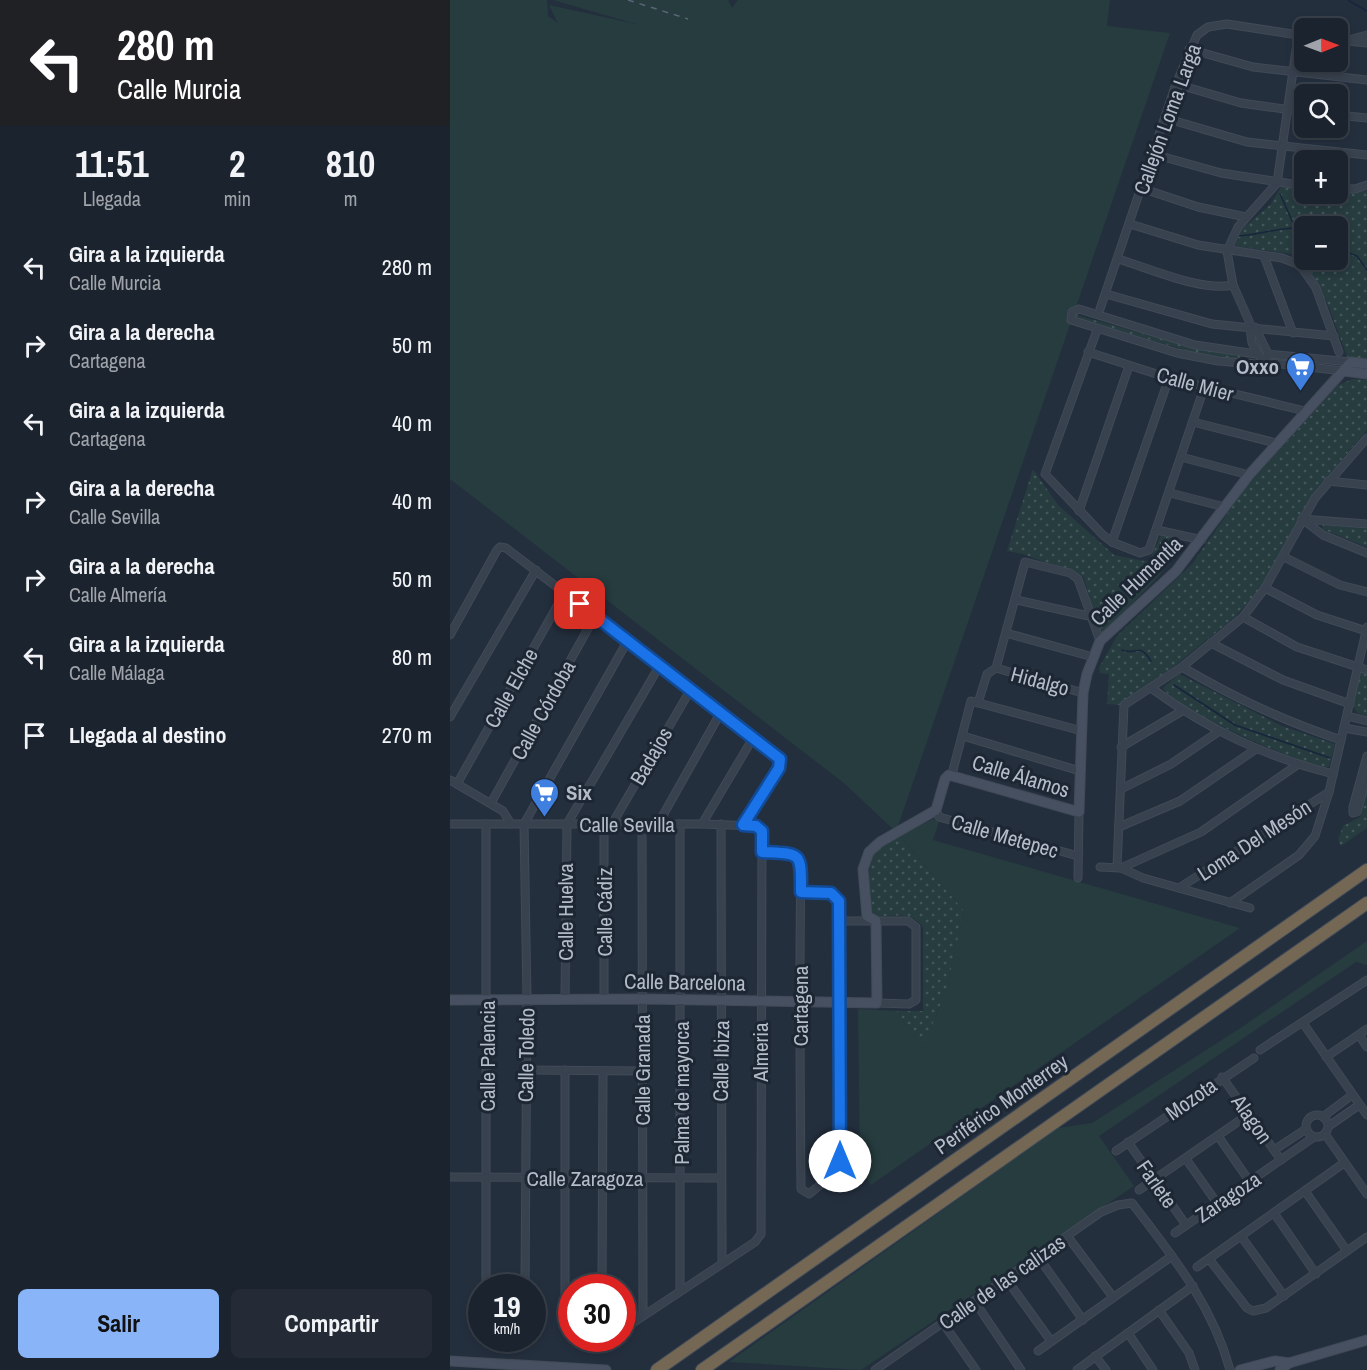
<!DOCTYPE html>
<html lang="es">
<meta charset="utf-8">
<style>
body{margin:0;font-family:"Archivo Narrow",sans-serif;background:#242b36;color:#f1f3f6;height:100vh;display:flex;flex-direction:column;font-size:22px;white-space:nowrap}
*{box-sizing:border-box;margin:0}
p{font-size:20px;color:#a0a4aa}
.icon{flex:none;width:33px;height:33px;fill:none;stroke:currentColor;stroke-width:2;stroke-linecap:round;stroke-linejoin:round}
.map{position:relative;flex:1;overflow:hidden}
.sheet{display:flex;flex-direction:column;background:#1b232e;width:450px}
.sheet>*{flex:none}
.banner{background:#202124;color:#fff;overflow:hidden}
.needle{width:39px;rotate:89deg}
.controls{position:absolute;left:844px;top:18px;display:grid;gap:12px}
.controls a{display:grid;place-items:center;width:54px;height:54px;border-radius:9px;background:#1b232e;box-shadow:0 3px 9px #0003,0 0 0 2px #39404a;font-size:30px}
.speed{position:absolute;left:18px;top:1274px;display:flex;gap:12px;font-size:30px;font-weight:700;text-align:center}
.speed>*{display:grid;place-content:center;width:78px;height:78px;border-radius:50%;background:#1b232e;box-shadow:0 3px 9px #0003,0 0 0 2px #39404a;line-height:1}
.speed small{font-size:15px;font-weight:400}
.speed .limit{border:9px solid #d22;background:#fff;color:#111}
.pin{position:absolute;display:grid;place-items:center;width:51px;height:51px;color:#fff;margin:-26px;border-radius:12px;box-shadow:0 3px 9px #0006}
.me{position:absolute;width:66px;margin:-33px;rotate:0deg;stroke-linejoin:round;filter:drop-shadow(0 0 4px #0008)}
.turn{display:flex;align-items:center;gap:21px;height:126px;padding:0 18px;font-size:27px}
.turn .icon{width:78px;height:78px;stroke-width:2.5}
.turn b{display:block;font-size:42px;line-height:51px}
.eta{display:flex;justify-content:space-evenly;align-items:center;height:102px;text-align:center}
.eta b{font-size:36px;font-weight:800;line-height:42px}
.cta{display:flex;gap:12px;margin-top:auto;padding:12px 18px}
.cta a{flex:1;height:69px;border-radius:9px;background:#8ab4f8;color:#111;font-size:24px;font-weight:800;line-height:69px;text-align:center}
.cta a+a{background:#242b36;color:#f1f3f6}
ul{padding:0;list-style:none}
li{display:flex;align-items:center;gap:18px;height:78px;padding:0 18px}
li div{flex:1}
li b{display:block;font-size:22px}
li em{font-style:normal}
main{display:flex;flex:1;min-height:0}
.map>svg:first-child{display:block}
.green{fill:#263c3f}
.park{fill:url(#park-dots);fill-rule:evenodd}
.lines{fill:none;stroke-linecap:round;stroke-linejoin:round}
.stream{stroke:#17263c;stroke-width:1.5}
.street-casing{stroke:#414a57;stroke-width:9}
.secondary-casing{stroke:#414a57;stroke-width:11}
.highway-casing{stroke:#434c59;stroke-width:14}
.street{stroke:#38414e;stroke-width:7}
.secondary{stroke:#465061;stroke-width:9}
.highway{stroke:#746855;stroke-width:12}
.rail{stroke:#5a6575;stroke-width:1.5;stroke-dasharray:6 6;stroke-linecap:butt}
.route-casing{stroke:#114b97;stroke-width:15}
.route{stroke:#1a73e8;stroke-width:10}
.labels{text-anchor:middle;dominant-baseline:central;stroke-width:6;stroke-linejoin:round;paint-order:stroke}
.street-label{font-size:21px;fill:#b4bcc9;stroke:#1d2633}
.poi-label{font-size:21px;font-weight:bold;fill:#b4bcc9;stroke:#1d2633;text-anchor:end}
</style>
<main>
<section class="sheet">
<div class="banner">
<div class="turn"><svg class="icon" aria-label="left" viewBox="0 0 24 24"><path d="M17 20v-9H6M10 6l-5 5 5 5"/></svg><div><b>280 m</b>Calle Murcia</div></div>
</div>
<div class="eta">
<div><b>11:51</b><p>Llegada</p></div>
<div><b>2</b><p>min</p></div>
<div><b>810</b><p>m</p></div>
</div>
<ul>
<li><svg class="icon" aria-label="left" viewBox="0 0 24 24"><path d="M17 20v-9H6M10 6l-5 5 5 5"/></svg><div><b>Gira a la izquierda</b><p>Calle Murcia</p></div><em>280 m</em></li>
<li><svg class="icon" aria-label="right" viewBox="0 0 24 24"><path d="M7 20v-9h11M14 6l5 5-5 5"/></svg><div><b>Gira a la derecha</b><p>Cartagena</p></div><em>50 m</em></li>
<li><svg class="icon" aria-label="left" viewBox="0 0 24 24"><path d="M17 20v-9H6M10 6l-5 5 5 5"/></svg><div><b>Gira a la izquierda</b><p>Cartagena</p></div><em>40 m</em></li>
<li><svg class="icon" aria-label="right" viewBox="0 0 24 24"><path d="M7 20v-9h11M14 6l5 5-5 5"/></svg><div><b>Gira a la derecha</b><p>Calle Sevilla</p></div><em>40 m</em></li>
<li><svg class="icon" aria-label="right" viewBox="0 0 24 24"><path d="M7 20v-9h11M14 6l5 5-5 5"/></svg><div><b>Gira a la derecha</b><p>Calle Almería</p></div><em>50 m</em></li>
<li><svg class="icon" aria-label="left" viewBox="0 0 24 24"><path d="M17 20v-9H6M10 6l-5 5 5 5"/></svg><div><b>Gira a la izquierda</b><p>Calle Málaga</p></div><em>80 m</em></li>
<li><svg class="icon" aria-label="arrive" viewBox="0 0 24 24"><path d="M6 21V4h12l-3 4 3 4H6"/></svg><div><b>Llegada al destino</b></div><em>270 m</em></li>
</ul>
<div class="cta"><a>Salir</a><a>Compartir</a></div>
</section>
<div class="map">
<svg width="917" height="1370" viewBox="0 0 917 1370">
<defs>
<pattern id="park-dots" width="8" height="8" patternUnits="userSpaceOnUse" patternTransform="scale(1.5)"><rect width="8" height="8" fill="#263c3f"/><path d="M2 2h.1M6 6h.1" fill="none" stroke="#435659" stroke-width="1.8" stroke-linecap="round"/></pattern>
</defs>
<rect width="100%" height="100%" fill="#242f3e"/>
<g class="green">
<polygon points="0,0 97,0 98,16 108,23 99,5 186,24 103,0 278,0 282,8 288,0 660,0 657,26 720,33 446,832 395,784 0,479"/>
<polygon points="483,819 489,822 483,840 790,928 421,1185 410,1167 408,1009 447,1011 456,1026 486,1016 497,984 514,911 449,835"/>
<polygon points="917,941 917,965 906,962 649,1136 684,1186 411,1370 279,1362 608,1128 642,1123 789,1029"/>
</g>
<g class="park">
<path d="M831 187 855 190V194L917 191V360L898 359 878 305 857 264 842 254 785 246 791 230 821 204ZM855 226H888V260H855Z"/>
<polygon points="626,315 742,347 804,359 799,361 746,353 625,318"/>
<polygon points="903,379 917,380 917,430 865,491 814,584 786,616 727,664 669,705 657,704 659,674 650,673 649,668 667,636 742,564 796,487 888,385"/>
<polygon points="583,469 608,505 664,555 699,562 712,533 735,545 707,578 649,637 634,577 573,554 557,551"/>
<polygon points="873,524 917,529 917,547 872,529"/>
<polygon points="912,672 917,672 917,716 907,713 901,703"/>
<path d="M729 674 832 726 885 744 879 767C858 769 721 707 713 688Z"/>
<polygon points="917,788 917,828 891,846 888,840 893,826 910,817"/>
<path d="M449 835 514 911 496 990 475 1043 456 1026 447 1011H473V927C462 911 442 916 425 917 415 903 416 866 426 852 431 845 441 840 449 835Z"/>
</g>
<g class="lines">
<g class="stream">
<polyline points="898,0 917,11"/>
<polyline points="830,194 844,225 855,234"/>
<path d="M788 236C809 235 826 228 847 228"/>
<polyline points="888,249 907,256 917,270"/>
<path d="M672 650C688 656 688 641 701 661"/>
<polyline points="724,685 785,725 880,758"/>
</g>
<defs>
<g id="street">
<polyline points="848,36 827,183 788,227 777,251 783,285 799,321 802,343 813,362 894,371"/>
<polyline points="902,39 917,35"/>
<polyline points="888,40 917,43"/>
<polyline points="739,49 803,67 917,80"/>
<polyline points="726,84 791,103 855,112"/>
<polyline points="888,115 917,118"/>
<polyline points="715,118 797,142 917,155"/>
<polyline points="703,154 771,173 855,186"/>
<polyline points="691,188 748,207 796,217"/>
<polyline points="888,188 905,189 917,185"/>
<polyline points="680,224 748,245 832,258 850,265 866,288 889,352"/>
<polyline points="814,256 843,333"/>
<path d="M668 259C699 268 752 292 783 285"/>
<polyline points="656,294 762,324 884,336"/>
<polyline points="650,309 726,84 747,35 758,27 777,24 855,36"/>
<polyline points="805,327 818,354"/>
<polyline points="647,330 595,474 653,535 662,542 690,553 699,550 754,388"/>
<polyline points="638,352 719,378 855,411"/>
<polyline points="806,354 745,345 629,309 622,312 621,320 727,353 768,361 806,364 813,362 818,354"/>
<polyline points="818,354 901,362"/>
<polyline points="743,422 826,443"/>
<polyline points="731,457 799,475"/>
<polyline points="878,481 917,485"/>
<polyline points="720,493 775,507"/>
<polyline points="629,511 679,366"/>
<polyline points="852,519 873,535 917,553"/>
<polyline points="852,519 917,524"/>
<polyline points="707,530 752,540"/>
<polyline points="662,542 719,378"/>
<polyline points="834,557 890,585 917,592"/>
<polyline points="815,588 867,615 916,631"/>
<polyline points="566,600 639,616"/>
<polyline points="793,617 847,647 917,670"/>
<polyline points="556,633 643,657"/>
<polyline points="0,635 47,550 50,547 56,548 329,757 329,768 293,825"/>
<polyline points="761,643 833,680 900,704"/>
<path d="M732 667C785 698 832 720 891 740"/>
<polyline points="546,668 633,693"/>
<path d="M701 688C759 730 814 756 883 774"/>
<polyline points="528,703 537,674 546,668 575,562 620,573 628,579 650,641"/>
<polyline points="897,716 917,721"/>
<polyline points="0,717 86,570"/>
<polyline points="894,728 917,732"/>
<polyline points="513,736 630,771"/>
<polyline points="671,747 732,711"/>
<polyline points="917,756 903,807 903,813 907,812 917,775"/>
<polyline points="502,774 521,701 632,731"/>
<polyline points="0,780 53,811 61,824"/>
<polyline points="7,784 115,592"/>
<polyline points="671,789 721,764 768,732"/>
<polyline points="41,803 145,616"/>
<polyline points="486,810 489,817 628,856"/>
<polyline points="0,824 252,824 306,826 312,831 311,1234 305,1242 172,1330"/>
<polyline points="36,824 36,1287"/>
<polyline points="162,824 241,689"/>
<polyline points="192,824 193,1316"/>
<polyline points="208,824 271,712"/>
<polyline points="252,824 303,738"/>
<polyline points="271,824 272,1262"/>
<polyline points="669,827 730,801 806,749"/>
<path d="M312 852 342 854 351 863C349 972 350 1081 351 1189L359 1194 386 1172 389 1165 390 903 388 898 381 893 351 892"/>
<polyline points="650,867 671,868 693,878 800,908"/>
<polyline points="667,867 674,705 732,667 793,617 815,588 865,498 917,438"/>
<polyline points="671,868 751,832 847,765"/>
<polyline points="628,878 629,812"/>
<polyline points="729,888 879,792"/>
<polyline points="780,903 849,855 865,836 879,792 917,627"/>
<polyline points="389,921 458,921 466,927 466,1000 459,1004 427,1003"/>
<polyline points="115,999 117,824 210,665"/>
<polyline points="154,999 154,824"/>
<polyline points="853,1023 917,1115"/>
<polyline points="909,1035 917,1047"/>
<polyline points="810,1050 917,980"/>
<polyline points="876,1057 917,1029"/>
<polyline points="76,1070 192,1071"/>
<polyline points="115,1070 115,1328 122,1336"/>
<polyline points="772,1077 831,1160"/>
<circle cx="867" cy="1126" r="11"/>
<polyline points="874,1116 902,1095"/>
<polyline points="879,1126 909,1105"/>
<polyline points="875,1134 917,1194"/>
<polyline points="768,1136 800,1182"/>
<polyline points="678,1142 736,1225"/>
<polyline points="824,1150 856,1129"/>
<polyline points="666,1151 804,1058"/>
<polyline points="736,1159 767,1203"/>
<polyline points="0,1177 270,1178"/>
<polyline points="689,1190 799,1114"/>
<polyline points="855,1191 897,1251"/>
<polyline points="824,1213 866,1274"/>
<polyline points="725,1233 864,1137"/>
<polyline points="791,1236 834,1296"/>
<polyline points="618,1237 663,1297"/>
<polyline points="589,1258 633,1320"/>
<polyline points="759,1259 797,1308 803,1311 816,1308 917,1237"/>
<polyline points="747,1267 894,1163"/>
<polyline points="557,1280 601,1341"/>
<polyline points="75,1287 77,999 74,824 178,640"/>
<polyline points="152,1287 153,1071"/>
<polyline points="230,1291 230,824"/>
<polyline points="525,1302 571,1370"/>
<polyline points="709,1310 739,1353 745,1370"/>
<polyline points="493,1323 526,1370"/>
<polyline points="678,1333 703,1370"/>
<polyline points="588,1351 722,1256"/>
<polyline points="645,1356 656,1370"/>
<path d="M425 1370 651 1212 668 1205 682 1203C723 1257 762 1304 780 1370"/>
<polyline points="627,1370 743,1286"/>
</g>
<g id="secondary">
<polyline points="894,371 917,374"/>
<polyline points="0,1000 193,999 427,1003 426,921 417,916 413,869 419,852 430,842 486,810 495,779 499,775 629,812 633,693 637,674 650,641 726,571 799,475 901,362 917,364"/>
<polyline points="0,1361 156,1370"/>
<polyline points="790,1370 825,1361 839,1363"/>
<polyline points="830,1370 839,1363 917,1340"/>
</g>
<g id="highway">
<polyline points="207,1370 917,870"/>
<polyline points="252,1370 917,903"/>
</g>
</defs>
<use href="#street" class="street-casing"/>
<use href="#secondary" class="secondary-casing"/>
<use href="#highway" class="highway-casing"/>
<use href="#street" class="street"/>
<use href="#secondary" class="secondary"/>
<use href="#highway" class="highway"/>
<polyline class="rail" points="178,0 238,19"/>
</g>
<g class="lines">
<defs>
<path id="route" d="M130 604 330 759 329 768 293 825 306 826 312 831V852C352 854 351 851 351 892L381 893 389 901 390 1161"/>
</defs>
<use href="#route" class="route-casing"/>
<use href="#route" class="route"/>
</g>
<defs>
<symbol id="supermarket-pin" viewBox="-11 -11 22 30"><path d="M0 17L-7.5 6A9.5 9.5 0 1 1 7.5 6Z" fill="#3f7fe0" stroke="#1d2633"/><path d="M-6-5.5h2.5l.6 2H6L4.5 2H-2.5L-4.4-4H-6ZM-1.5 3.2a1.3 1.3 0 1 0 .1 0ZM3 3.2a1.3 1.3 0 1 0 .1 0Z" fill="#fff"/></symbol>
</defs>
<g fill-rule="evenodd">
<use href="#supermarket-pin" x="834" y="350" width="33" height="45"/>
<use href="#supermarket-pin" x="78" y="776" width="33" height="45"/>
</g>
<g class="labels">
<g class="street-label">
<text transform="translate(717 119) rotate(-70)">Callejón Loma Larga</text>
<text transform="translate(745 384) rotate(15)">Calle Mier</text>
<text transform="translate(686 581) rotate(-44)">Calle Humantla</text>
<text transform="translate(590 681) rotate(15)">Hidalgo</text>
<text transform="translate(61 688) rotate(-61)">Calle Elche</text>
<text transform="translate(93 710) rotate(-61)">Calle Córdoba</text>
<text transform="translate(201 756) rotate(-60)">Badajos</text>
<text transform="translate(571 776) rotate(17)">Calle Álamos</text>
<text x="177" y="824">Calle Sevilla</text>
<text transform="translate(555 836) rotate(16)">Calle Metepec</text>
<text transform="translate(804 840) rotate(-33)">Loma Del Mesón</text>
<text transform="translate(115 912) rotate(-90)">Calle Huelva</text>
<text transform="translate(154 912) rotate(-90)">Calle Cádiz</text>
<text transform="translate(235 982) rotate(1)">Calle Barcelona</text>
<text transform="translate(350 1006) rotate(-90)">Cartagena</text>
<text transform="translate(310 1052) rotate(-90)">Almeria</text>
<text transform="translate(76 1055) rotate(-89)">Calle Toledo</text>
<text transform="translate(37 1056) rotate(-90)">Calle Palencia</text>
<text transform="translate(271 1061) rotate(-89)">Calle Ibiza</text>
<text transform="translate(192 1070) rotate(-90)">Calle Granada</text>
<text transform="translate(231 1093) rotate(-90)">Palma de mayorca</text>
<text transform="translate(741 1099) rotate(-35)">Mozota</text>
<text transform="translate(551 1104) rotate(-35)">Periférico Monterrey</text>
<text transform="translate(802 1119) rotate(55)">Alagon</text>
<text x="135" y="1178">Calle Zaragoza</text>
<text transform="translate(707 1184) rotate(55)">Farlete</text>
<text transform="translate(778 1197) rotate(-34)">Zaragoza</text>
<text transform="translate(552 1282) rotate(-35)">Calle de las calizas</text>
</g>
<g class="poi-label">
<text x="829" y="366">Oxxo</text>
<text x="116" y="792" text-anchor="start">Six</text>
</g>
</g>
</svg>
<div class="controls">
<a><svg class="needle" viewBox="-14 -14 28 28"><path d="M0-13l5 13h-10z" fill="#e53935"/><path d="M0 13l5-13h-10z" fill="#a0a4aa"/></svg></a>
<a><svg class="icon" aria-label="search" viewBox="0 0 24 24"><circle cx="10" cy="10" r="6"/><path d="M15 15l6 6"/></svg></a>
<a>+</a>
<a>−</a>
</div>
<div class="speed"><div>19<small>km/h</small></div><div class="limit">30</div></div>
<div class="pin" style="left:130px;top:604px;background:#d93025"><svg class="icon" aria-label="arrive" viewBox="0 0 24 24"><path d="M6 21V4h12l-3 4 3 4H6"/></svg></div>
<svg class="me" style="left:390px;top:1161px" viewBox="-20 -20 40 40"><circle r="19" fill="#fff"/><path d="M0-13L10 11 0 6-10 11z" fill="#1a73e8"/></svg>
</div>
</main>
